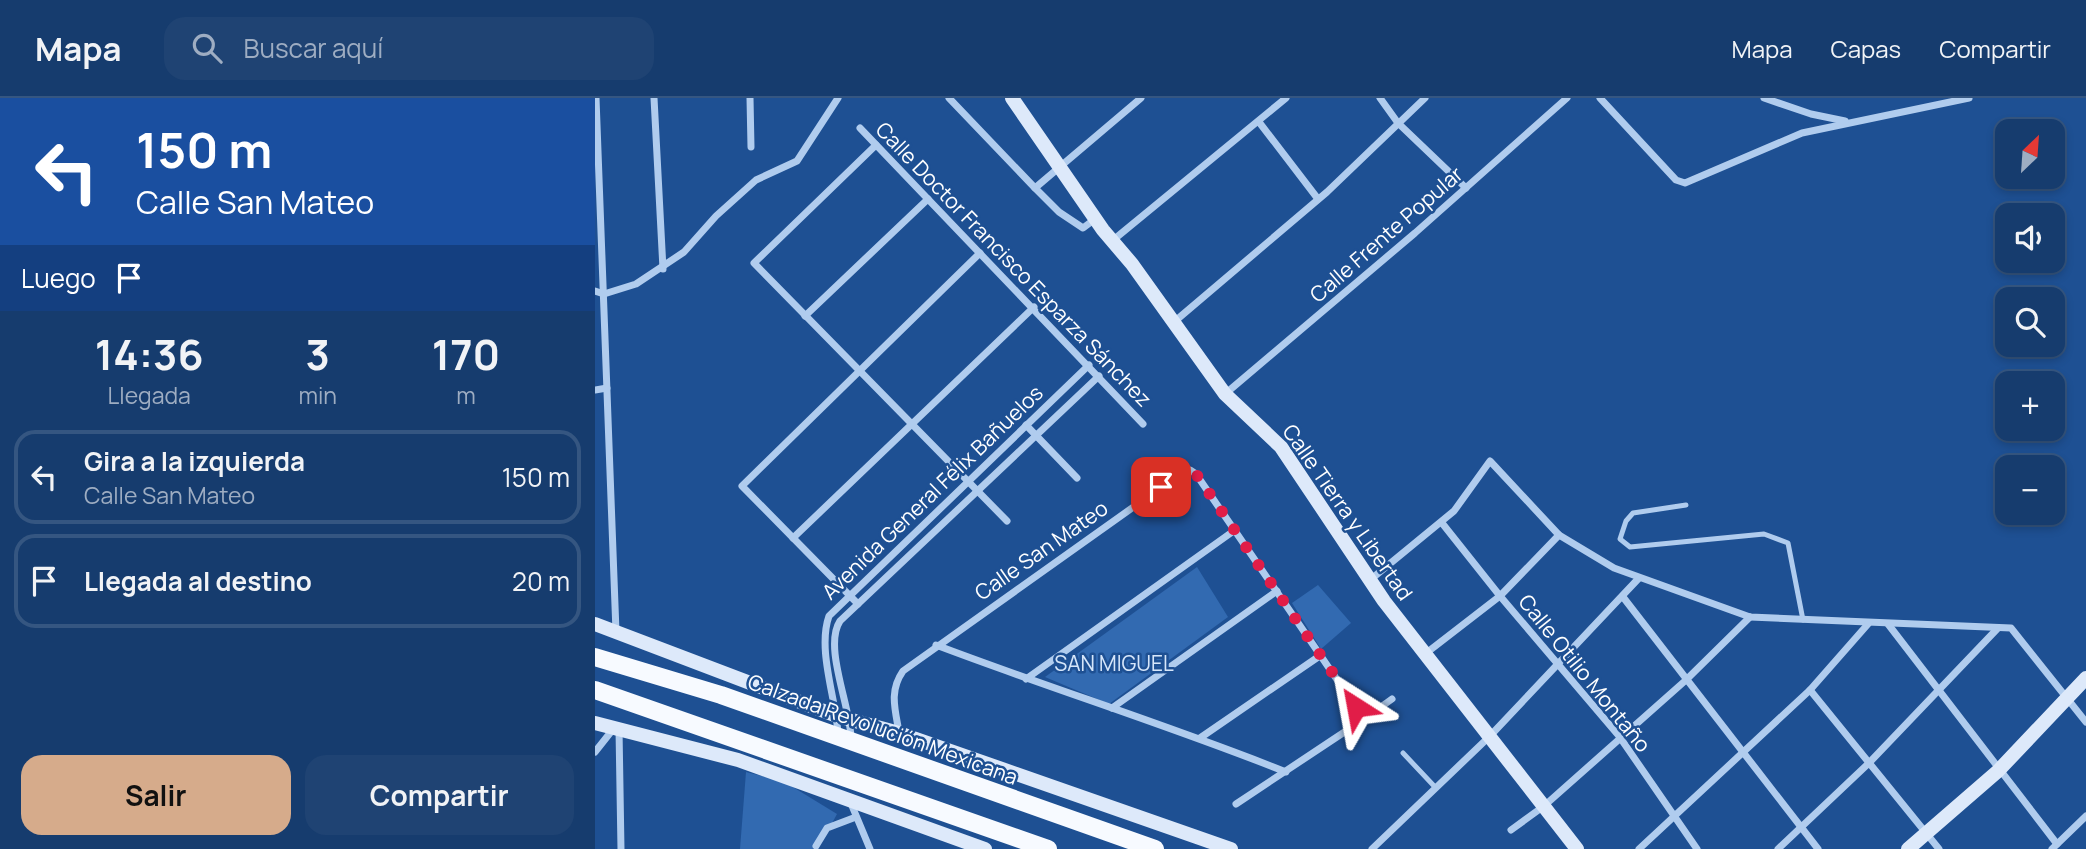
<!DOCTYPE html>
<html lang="es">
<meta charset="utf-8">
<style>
body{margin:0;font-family:Manrope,sans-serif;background:#1f4373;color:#f1f3f6;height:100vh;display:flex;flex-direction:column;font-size:26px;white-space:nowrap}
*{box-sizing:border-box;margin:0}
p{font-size:23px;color:#9eadc2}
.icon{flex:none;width:38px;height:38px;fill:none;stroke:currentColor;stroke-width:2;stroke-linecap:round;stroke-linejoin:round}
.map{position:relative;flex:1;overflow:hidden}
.drawer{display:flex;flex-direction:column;background:#163c6e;width:595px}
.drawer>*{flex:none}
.banner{background:#1a4fa0;color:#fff;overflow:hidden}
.needle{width:46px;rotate:25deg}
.tools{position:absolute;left:1400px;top:21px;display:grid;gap:14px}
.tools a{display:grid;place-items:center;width:70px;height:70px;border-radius:14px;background:#163c6e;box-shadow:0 4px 10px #0003,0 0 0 2px #355681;font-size:35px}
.pin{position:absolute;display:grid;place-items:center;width:60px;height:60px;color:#fff;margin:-30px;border-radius:14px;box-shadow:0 4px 10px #0006}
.me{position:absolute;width:77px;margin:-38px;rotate:326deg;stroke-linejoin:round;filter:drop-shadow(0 0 5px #0008)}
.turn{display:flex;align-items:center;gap:24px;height:147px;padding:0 21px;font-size:32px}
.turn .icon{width:91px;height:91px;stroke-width:2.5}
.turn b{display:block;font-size:49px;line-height:60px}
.then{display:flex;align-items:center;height:66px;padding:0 21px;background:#0003;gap:14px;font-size:26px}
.eta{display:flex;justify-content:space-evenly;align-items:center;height:119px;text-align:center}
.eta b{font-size:42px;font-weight:700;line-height:49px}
.button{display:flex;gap:14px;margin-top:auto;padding:14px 21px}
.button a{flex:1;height:80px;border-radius:21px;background:#d6ab8b;color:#111;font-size:28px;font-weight:700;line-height:80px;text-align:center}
.button a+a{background:#1f4373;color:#f1f3f6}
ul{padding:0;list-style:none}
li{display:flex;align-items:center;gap:21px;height:94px;margin:0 14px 10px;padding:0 7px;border:4px solid #355681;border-radius:21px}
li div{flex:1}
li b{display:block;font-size:26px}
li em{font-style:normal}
header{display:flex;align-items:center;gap:42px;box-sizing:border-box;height:98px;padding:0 35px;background:#163c6e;border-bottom:2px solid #355681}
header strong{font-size:33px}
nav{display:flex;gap:38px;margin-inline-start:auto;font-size:24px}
.search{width:490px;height:63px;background:#1f4373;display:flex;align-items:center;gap:18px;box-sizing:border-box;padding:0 24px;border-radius:21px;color:#9eadc2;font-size:26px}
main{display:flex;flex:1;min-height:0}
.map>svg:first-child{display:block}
.green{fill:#326ab1}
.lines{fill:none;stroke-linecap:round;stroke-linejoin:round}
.lane{stroke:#b0ccee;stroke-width:5}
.street{stroke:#b0ccee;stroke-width:7}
.secondary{stroke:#dde9fa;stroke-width:14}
.primary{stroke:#f7faff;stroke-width:18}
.route{stroke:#e11d48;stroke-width:12;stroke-dasharray:0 21.6}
.labels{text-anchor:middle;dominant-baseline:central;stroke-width:5;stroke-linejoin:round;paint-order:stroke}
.street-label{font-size:21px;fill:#fff;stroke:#1e5093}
.park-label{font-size:21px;fill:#d6e6fa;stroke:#1e5093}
</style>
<header>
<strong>Mapa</strong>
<div class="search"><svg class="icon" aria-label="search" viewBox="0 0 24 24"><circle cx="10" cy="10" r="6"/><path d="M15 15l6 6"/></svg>Buscar aquí</div>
<nav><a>Mapa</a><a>Capas</a><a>Compartir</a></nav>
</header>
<main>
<section class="drawer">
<div class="banner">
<div class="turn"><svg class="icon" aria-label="left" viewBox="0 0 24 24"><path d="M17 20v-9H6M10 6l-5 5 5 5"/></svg><div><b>150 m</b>Calle San Mateo</div></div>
<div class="then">Luego<svg class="icon" aria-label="arrive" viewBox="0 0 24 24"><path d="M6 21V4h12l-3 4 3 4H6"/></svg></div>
</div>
<div class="eta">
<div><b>14:36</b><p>Llegada</p></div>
<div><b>3</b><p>min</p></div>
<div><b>170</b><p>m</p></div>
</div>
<ul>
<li><svg class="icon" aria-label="left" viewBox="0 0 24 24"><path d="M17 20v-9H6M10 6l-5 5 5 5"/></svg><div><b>Gira a la izquierda</b><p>Calle San Mateo</p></div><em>150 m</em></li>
<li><svg class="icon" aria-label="arrive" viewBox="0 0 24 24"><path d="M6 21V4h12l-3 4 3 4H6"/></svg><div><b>Llegada al destino</b></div><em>20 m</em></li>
</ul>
<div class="button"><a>Salir</a><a>Compartir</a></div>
</section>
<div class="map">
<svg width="1491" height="751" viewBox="0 0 1491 751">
<rect width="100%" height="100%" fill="#1e5093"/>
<g class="green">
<polygon points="602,469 633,519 514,606 450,579"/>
<polygon points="723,487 756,525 726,551 697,505"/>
<polygon points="151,674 188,683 242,716 223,751 145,751"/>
</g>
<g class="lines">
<g class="lane">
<polyline points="1091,407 1038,415 1031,423 1025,441 1035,449 1169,436 1193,445 1208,522"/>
<polyline points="808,655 840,689"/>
</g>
<g class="street">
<polyline points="1,0 21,534"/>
<polyline points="59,0 68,171"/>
<polyline points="155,0 156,49"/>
<polyline points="354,0 440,90 464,114 488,130 500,121"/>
<polyline points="785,0 803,25 871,90"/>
<polyline points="1005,0 1081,82 1090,85 1207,35 1374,0"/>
<polyline points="1169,0 1216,16 1250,23"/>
<polyline points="664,24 723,101"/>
<polyline points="265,30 548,326"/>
<polyline points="281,47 159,165 412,423"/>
<polyline points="440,90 546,0"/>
<polyline points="517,143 691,0"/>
<polyline points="0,193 9,196 41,186 89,154 121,118 161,82 202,63 243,0"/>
<polyline points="210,218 333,101"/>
<polyline points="579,224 732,94 830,0"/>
<polyline points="0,292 12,290"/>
<polyline points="630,296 820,135 972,0"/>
<polyline points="431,327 482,380"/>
<polyline points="847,425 905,498 1024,638 1102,751"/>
<polyline points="198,440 439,209"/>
<polyline points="775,482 859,413 895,363 964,437 1019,470 1155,519 1416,530 1491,624"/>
<polyline points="1028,499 1223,751"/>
<polyline points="263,506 147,388 385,155"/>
<polyline points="1293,526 1462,746"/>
<path d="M341 547C457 591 576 628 691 674"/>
<polyline points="830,556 905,498 964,437"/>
<polyline points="431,581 640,432"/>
<polyline points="1215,592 1344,751"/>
<polyline points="517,610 682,493"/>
<polyline points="769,621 797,601"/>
<polyline points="24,631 26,751"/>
<path d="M304 634C300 611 294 593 308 573L589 373 595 372 601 376 769 621 641 706"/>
<path d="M243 636C241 600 222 552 234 518L494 267"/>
<polyline points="605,640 726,557"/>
<path d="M256 641C256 609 228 549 245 523L504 278"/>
<polyline points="0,654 19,630"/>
<polyline points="255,703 275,751"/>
<polyline points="916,732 949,708 1091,582 1155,519"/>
<polyline points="221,748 232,730 261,719"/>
<polyline points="777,751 895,638 1044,480"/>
<polyline points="1044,751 1215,592 1273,526"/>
<polyline points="1183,751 1274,665 1403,530"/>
<polyline points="1457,751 1491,718"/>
</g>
<g class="secondary">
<polyline points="417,0 508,132 537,166 630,296 686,349 789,503 982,751"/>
<polyline points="0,526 242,618 304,635 636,751"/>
<polyline points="0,625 143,662 390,751"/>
<polyline points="1313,751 1403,673 1491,580"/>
</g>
<g class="primary">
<polyline points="0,559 126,597 560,751"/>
<polyline points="0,592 453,751"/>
</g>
</g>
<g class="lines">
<polyline class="route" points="566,389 595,372 601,376 761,609"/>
</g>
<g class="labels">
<g class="street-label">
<text transform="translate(791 136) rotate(-41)">Calle Frente Popular</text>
<text transform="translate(419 166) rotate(46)">Calle Doctor Francisco Esparza Sánchez</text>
<text transform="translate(337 394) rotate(-44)">Avenida General Félix Bañuelos</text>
<text transform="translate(753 414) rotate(55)">Calle Tierra y Libertad</text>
<text transform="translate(446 452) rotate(-35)">Calle San Mateo</text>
<text transform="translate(990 575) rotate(51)">Calle Otilio Montaño</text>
<text transform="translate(288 631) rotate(20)">Calzada Revolución Mexicana</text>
</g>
<g class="park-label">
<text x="519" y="565">SAN MIGUEL</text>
</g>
</g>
</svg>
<div class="tools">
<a><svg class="needle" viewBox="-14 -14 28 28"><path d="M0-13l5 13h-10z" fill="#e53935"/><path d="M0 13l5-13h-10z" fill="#9eadc2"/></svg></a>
<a><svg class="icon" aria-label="sound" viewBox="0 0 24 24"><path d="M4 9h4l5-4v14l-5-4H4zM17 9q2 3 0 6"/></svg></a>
<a><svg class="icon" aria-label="search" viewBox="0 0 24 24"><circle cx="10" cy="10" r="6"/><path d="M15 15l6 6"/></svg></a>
<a>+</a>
<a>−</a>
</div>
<div class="pin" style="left:566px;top:389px;background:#d93025"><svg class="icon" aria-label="arrive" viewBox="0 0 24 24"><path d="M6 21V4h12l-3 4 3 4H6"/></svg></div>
<svg class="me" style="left:761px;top:609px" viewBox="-20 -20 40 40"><path d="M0-17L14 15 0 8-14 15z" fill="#e11d48" stroke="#fff" stroke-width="4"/></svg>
</div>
</main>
